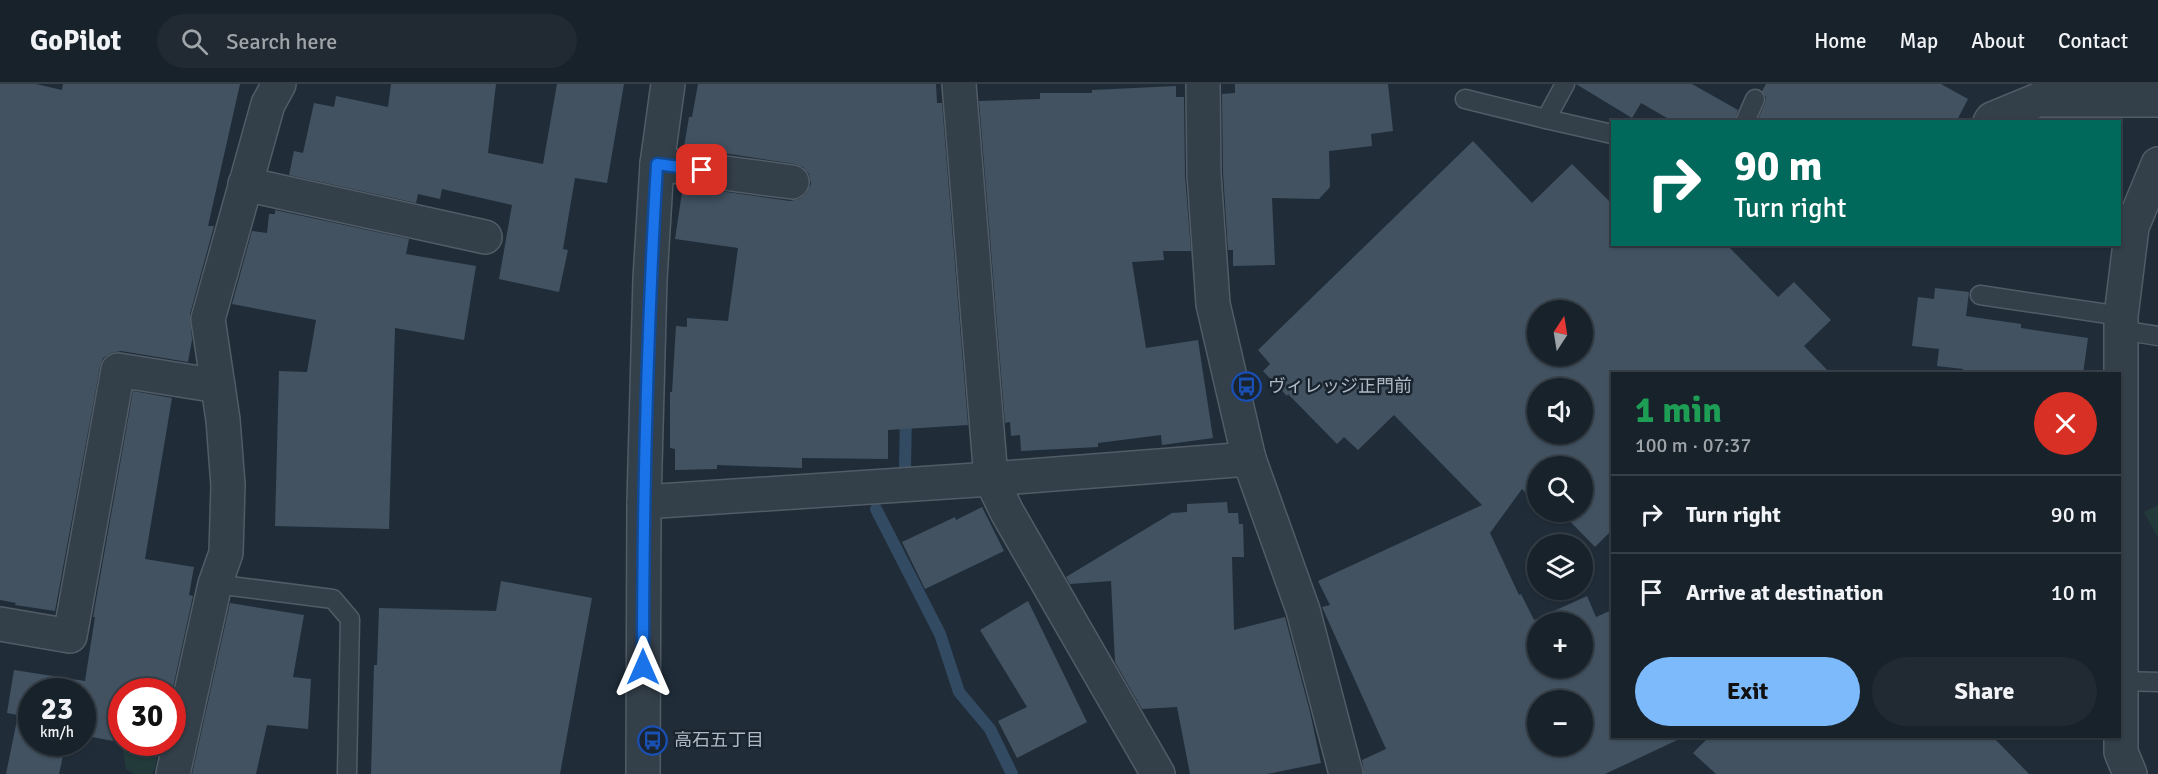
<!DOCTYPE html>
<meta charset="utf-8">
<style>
body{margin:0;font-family:Signika,"Noto Sans JP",sans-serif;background:#212a33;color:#f1f3f6;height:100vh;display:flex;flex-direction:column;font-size:22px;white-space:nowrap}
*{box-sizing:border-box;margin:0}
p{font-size:20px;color:#9fa4a9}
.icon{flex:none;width:33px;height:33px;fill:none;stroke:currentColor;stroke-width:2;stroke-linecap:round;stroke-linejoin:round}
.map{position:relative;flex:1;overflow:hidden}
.side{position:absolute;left:1611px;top:288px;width:510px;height:366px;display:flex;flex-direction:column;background:#18222b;border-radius:0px;box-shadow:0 2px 4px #0004,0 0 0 2px #363f47}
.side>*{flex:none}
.top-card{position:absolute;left:1611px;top:36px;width:510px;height:126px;border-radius:0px;box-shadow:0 2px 4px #0004,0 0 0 2px #363f47;background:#00695c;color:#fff;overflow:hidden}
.needle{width:39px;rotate:12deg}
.buttons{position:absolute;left:1527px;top:216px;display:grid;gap:12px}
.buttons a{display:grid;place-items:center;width:66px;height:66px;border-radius:50%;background:#18222b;box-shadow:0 2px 4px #0004,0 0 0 2px #363f47;font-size:30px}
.speed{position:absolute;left:18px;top:594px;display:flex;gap:12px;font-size:30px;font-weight:700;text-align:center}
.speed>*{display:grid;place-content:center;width:78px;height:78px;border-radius:50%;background:#18222b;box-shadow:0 2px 4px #0004,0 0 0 2px #363f47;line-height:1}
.speed small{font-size:15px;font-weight:400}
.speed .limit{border:9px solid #d22;background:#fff;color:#111}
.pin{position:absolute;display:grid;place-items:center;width:51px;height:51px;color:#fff;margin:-26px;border-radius:12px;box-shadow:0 3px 9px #0006}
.me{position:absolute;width:66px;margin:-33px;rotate:0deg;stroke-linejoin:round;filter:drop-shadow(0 0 4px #0008)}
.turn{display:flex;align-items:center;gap:21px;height:126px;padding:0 24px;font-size:27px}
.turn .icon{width:78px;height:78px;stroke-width:2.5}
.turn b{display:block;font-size:42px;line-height:51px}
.round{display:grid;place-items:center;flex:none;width:63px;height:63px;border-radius:32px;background:#212a33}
.head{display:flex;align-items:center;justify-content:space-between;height:102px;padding:0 24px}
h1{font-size:36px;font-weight:700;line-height:45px;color:#1e9e55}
.action{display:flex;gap:12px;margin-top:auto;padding:12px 24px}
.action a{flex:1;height:69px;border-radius:36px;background:#7dbafc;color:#111;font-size:24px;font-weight:700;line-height:69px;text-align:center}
.action a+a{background:#212a33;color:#f1f3f6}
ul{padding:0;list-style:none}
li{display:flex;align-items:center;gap:18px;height:78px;padding:0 24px;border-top:2px solid #363f47}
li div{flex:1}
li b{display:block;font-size:22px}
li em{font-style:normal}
header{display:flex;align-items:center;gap:36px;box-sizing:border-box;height:84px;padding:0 30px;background:#18222b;border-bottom:2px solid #363f47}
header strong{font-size:28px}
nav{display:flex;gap:33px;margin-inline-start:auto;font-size:21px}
.search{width:420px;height:54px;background:#212a33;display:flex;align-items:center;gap:15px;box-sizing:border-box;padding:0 21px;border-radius:33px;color:#9fa4a9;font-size:22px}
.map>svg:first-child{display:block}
.green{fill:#223a3a}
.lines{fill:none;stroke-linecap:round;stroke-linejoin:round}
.stream{stroke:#324a62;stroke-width:12}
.building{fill:#425261;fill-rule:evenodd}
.lane-casing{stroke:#515c67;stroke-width:21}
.street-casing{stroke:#515c67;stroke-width:36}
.lane{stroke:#333f49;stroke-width:18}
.street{stroke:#333f49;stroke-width:33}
.route-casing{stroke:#114b97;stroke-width:15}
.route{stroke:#1a73e8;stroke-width:10}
.labels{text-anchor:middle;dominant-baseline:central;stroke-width:5;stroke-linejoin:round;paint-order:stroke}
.poi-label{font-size:18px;fill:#aeb9c6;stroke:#19242e;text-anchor:start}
</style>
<header>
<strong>GoPilot</strong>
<div class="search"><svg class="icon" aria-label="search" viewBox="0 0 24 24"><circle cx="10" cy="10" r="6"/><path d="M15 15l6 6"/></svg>Search here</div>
<nav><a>Home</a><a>Map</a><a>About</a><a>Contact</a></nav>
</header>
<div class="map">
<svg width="2158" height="690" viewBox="0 0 2158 690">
<rect width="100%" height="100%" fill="#202d39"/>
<g class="green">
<polygon points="2158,421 2158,454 2144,428"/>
<polygon points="124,659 160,659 155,684 152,690 134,690 126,685 123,667"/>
</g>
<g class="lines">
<g class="stream">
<polyline points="905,383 906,330"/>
<polyline points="876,425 940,550 959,608 990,645 1012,690"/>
</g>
</g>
<g class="building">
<polygon points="0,0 36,0 62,6 63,0 240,0 208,142 214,142 190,230 192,256 188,278 121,267 111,269 103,274 100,283 55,527 15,521 16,519 0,516"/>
<polygon points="391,0 496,0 488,69 543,80 557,0 624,0 607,99 575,94 563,165 568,166 559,208 499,195 512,121 442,105 440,115 418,110 416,119 289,91 294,67 303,69 314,19 334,23 336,12 388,23"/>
<polygon points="698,0 936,0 937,19 942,19 968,341 888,346 888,375 802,374 802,384 717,381 717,385 675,386 675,365 670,364 670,308 672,308 676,242 687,243 687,234 728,237 738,164 675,155 683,102 790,117 799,115 806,110 811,100 809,90 803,83 795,80 684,63 689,33 692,33"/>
<polygon points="1235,0 1388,0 1393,47 1371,50 1372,62 1329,67 1330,103 1319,115 1272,114 1275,181 1233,182 1233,166 1228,166 1223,89 1222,10 1235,9"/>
<polygon points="1576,0 1692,0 1738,26 1734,38 1674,38 1641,19 1632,34"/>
<polygon points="1766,0 1941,0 1968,15 1956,38 1757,38 1765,19 1766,13 1762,7"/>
<polygon points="1176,2 1176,13 1184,13 1185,91 1191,167 1163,167 1164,176 1132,178 1146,264 1198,256 1213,354 1162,361 1161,351 1098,359 1098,363 1021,367 1020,351 1011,352 1010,338 1005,339 979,17 1040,15 1040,9 1092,9 1092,6"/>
<path d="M1473 57 1532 119 1572 80 1612 120V160H1726L1778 213 1794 198 1831 236 1804 262 1831 290H1612V446L1595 463 1561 428H1582V382H1538V416L1535 419 1522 405 1490 449 1519 511 1521 510 1534 536 1587 512 1596 533 1612 526V652H1686L1605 690H1364L1362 676 1386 665 1322 523 1330 521 1318 497 1482 421 1394 331 1358 366 1344 353 1337 360 1288 310 1287 312 1263 287 1270 280 1258 266ZM1538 226H1582V272H1538ZM1538 304H1582V350H1538ZM1538 538H1582V584H1538ZM1538 616H1582V662H1538Z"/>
<polygon points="275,126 409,155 406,170 476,182 464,256 395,244 389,445 275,442 279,287 307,288 316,236 232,220 252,147 267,149 269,130 275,130"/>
<polygon points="1935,204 1969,208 1966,232 2021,240 2021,244 2088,254 2083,290 1962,290 1963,285 1937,282 1939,265 1912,262 1918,213 1934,215"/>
<polygon points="133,307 172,314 145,475 194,483 189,511 193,512 172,608 122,608 113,657 82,651 82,608 32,608 32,658 66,658 59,690 6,690 18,631 7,629 14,586 85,597 95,533 93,533"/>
<polygon points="1227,418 1228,429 1238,429 1239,440 1243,440 1244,473 1232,473 1234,546 1285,533 1310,628 1321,679 1267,690 1190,690 1177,623 1142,625 1115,578 1111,497 1070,500 1066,493 1172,429 1187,428 1187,420"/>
<polygon points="982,423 1004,467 925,505 902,458 955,433 956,436"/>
<polygon points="501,497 592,514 560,690 371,690 374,581 377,581 379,524 496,527"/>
<polygon points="1028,517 1087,638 1017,674 998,637 1027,623 980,546"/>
<polygon points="230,519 304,531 293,593 311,595 308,645 267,641 256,690 192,690"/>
<polygon points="1710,652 1992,652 2029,690 1716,690 1693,669"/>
</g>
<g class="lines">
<defs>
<g id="lane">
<polyline points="1465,15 1546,35 1612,50"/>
<polyline points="1546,35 1565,0"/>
<polyline points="1745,38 1755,15"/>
<polyline points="1980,211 2121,232"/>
<polyline points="2121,246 2158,252"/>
<polyline points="215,500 333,515 350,535 347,690"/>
<polyline points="2120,597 2158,598"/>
</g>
<g id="street">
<polyline points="959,0 991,395 1007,428 1158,690"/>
<polyline points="1203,0 1204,90 1213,220 1249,375 1303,526 1346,690"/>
<polyline points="1990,38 1992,35 2038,16 2158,16"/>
<polyline points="657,80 792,98"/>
<polyline points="245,100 485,153"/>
<polyline points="644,418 991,395 1249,375"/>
<polyline points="0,540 70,552 118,286 218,302"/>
<polyline points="173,690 215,500 226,469 228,401 223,336 208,235 268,20 279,0"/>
<polyline points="643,690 644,418 650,195 657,80 668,0"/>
<polyline points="2130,690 2121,668 2121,232 2132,143 2158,80"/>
</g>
</defs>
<use href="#lane" class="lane-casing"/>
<use href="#street" class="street-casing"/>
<use href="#lane" class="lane"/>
<use href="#street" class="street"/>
</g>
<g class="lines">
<defs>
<path id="route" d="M643 583C643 415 647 247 657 80L702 86"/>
</defs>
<use href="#route" class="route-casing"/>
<use href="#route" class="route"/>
</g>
<defs>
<symbol id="bus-ring" viewBox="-11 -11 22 22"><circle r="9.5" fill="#19242e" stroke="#1a4fb4" stroke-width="1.5"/><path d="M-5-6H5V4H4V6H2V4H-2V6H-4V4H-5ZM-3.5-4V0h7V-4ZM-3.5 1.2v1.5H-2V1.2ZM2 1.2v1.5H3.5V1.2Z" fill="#1a4fb4"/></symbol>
</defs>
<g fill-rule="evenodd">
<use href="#bus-ring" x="1230" y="286" width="33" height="33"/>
<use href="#bus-ring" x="636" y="640" width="33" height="33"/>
</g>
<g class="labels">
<g class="poi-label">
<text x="1268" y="302">ヴィレッジ正門前</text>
<text x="674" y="656">高石五丁目</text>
</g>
</g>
</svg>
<div class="buttons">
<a><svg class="needle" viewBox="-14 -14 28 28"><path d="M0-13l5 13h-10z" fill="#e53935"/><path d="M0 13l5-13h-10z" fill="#9fa4a9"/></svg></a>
<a><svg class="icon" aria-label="sound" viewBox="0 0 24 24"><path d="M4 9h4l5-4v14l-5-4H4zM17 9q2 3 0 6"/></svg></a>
<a><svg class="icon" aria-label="search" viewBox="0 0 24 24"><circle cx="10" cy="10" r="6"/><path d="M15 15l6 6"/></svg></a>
<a><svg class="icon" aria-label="layers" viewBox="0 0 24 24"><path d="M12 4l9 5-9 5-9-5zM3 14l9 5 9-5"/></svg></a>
<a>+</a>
<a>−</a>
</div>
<div class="speed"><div>23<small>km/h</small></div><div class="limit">30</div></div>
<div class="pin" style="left:702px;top:86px;background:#d93025"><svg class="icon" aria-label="arrive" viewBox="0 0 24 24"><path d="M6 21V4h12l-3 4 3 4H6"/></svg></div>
<svg class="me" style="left:643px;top:583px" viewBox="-20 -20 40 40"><path d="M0-17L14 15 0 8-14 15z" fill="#1a73e8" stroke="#fff" stroke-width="4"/></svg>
<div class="top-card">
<div class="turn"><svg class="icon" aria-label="right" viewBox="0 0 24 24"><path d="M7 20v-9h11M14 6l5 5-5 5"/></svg><div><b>90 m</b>Turn right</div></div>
</div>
<section class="side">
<div class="head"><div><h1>1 min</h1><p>100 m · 07:37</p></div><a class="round" style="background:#d93025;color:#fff"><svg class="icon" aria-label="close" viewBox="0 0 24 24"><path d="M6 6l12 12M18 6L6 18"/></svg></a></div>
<ul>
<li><svg class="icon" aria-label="right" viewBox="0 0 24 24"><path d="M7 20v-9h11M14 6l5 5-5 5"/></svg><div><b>Turn right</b></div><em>90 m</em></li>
<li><svg class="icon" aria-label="arrive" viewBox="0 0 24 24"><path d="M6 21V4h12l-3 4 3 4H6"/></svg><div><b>Arrive at destination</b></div><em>10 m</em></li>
</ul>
<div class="action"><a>Exit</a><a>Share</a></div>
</section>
</div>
